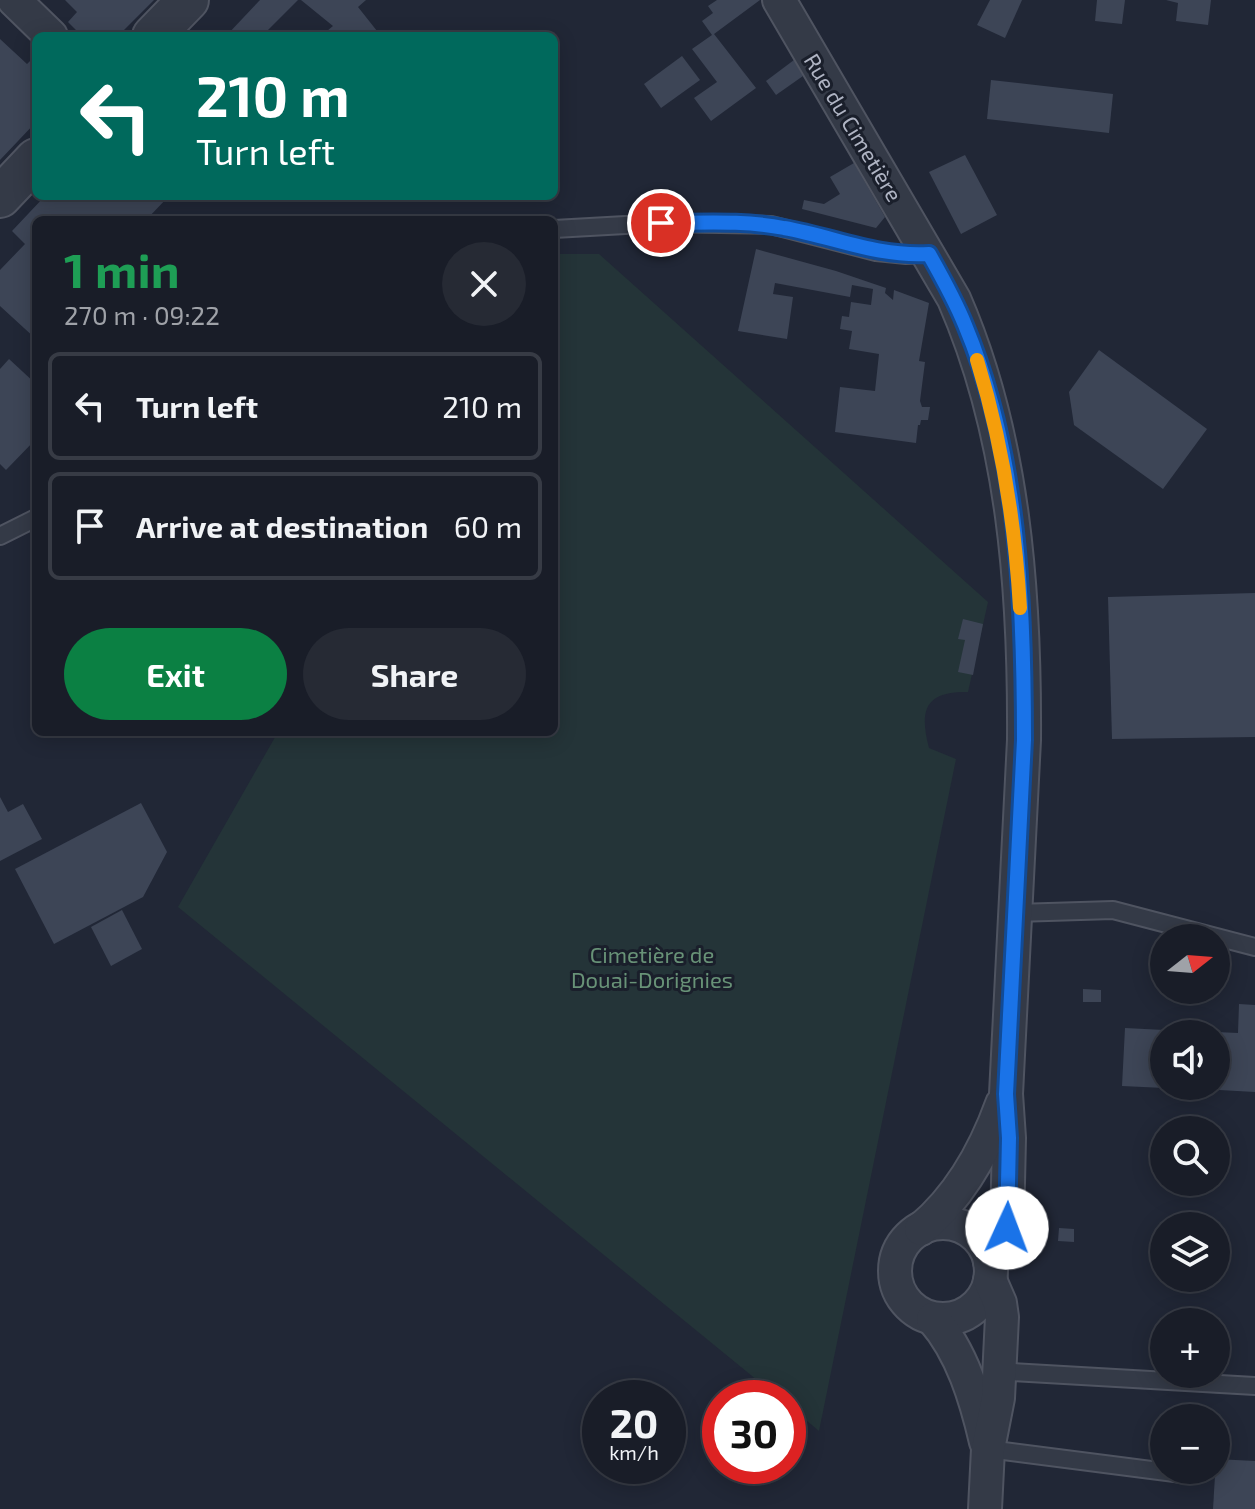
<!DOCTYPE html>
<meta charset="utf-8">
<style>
body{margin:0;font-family:"Exo 2",sans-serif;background:#262a34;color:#f1f3f6;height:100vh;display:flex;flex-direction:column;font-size:30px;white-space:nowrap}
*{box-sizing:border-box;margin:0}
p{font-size:26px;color:#9fa2a8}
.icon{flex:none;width:44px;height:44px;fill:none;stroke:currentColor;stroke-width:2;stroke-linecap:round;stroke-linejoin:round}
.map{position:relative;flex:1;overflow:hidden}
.details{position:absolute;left:32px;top:216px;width:526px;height:520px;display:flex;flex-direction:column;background:#191d28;border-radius:12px;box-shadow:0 4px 20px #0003,0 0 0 2px #373b45}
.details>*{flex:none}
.banner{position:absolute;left:32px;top:32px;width:526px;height:168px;border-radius:12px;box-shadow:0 4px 20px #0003,0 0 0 2px #373b45;background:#00695c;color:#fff;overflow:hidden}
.needle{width:52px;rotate:73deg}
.buttons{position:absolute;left:1150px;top:924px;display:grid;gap:16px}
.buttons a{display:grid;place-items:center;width:80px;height:80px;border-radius:50%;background:#191d28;box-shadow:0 4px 20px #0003,0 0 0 2px #373b45;font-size:40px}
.speed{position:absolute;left:582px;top:1380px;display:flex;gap:16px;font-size:40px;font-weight:700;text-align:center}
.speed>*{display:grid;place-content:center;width:104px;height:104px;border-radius:50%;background:#191d28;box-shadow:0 4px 20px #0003,0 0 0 2px #373b45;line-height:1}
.speed small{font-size:20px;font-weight:400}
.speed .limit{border:12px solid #d22;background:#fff;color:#111}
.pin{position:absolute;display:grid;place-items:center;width:68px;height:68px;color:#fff;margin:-34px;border:4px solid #fff;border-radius:50%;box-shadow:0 2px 8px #0007}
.me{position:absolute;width:88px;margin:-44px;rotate:2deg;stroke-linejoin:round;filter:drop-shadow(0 0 6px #0008)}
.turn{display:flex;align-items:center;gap:28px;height:168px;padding:0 32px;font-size:36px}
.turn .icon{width:104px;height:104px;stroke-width:2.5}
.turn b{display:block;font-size:56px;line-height:68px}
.round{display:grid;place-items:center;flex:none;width:84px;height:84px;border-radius:42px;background:#262a34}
.summary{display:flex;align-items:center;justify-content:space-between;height:136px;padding:0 32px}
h1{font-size:48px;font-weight:700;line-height:60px;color:#1e9e55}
.primary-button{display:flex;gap:16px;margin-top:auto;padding:16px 32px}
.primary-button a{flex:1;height:92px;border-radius:48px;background:#0b8043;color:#fff;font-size:32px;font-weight:700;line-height:92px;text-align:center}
.primary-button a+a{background:#262a34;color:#f1f3f6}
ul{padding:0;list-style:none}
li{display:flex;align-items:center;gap:24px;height:108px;margin:0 16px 12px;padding:0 16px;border:4px solid #373b45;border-radius:12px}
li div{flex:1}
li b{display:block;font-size:30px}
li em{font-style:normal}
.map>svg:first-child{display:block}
.green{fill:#243438}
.building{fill:#3d4556}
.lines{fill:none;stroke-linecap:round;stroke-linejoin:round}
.service-casing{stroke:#4f5461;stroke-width:20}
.minor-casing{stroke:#4f5461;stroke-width:36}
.tertiary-casing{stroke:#4f5461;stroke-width:44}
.service{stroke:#343a47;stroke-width:16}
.minor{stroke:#343a47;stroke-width:32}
.tertiary{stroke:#343a47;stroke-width:40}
.route-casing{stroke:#114b97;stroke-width:20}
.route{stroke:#1a73e8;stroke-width:14}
.slow{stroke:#f59e0b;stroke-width:14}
.labels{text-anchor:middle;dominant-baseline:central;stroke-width:6;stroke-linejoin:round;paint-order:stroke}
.street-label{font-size:22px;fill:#afb4c3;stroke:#1a1f2b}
.park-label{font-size:22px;fill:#689277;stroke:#1a1f2b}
</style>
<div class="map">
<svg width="1255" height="1509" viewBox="0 0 1255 1509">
<rect width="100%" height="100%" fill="#212736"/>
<path class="green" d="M554 254H599L988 602 968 692C925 691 919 710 929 748L956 759 819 1431 788 1405V1398H779L178 907 278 732H554Z"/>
<g class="building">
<polygon points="65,0 154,0 118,36 82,36 68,22 77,12"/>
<polygon points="260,0 298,0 262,36 226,36"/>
<polygon points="301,0 366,0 358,7 381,36 321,36 333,26"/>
<polygon points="717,0 760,0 714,34 756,88 711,121 694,98 717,82 692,49 712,35 702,21 713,13 708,6"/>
<polygon points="990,0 1022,0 1005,38 977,25"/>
<polygon points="1097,0 1125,0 1122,24 1095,21"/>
<polygon points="1166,0 1211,0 1208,25 1176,21 1178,3"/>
<polygon points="0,39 27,64 36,55 36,122 0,160"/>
<polygon points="682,56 700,80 661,108 644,84"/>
<polygon points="794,60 803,76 776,95 766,81"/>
<polygon points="991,80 1113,94 1109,133 987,119"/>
<polygon points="965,155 997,215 961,234 929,172"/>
<polygon points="854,163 885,217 876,228 802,209 804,200 824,204 840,194 830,177"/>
<polygon points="45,196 169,196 146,220 36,220 36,339 0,306 0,270 25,244 12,231"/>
<polygon points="756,249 836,271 886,288 885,293 893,300 894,290 929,303 919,361 925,362 920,401 922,407 930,407 928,420 921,420 920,425 918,425 916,443 835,432 840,387 875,391 879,354 849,349 852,331 840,329 842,316 849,317 851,302 871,305 873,289 852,285 850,297 775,283 773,294 793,297 787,339 738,331"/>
<polygon points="1099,350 1207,429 1163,489 1074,425 1069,392"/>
<polygon points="9,359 36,384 36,439 6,470 0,464 0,369"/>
<polygon points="1255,593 1255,737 1112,739 1108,597"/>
<polygon points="963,619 983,624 973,675 958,672 965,640 958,639"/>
<polygon points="0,797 8,812 23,804 42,839 0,861"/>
<polygon points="141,803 167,852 143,897 54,944 15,869"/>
<polygon points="122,910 142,949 111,966 91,927"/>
<polygon points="1083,989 1101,990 1101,1002 1083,1002"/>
<polygon points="1239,1004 1255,1005 1255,1092 1183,1088 1183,1086 1216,1086 1216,1032 1238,1033"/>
<polygon points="1125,1028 1203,1032 1203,1034 1164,1034 1164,1088 1122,1086"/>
<polygon points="1059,1228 1074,1229 1074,1242 1058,1241"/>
<polygon points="1216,1459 1255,1461 1255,1509 1213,1509"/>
</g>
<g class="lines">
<defs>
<g id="service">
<polyline points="554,229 661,223 771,225 876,252 906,255 929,254"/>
<polyline points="0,536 36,518"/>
<polyline points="1015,913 1113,910 1255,947"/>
<polyline points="994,1371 1255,1386"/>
<polyline points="988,1449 1190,1475"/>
</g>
<g id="minor">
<polyline points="14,0 51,36"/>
<path d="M779 0 954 299C1014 437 1025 591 1024 740L1006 1094 1009 1138 1007 1228 1002 1245 990 1262"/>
<circle cx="943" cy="1271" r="48"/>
<path d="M921 1229C959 1197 985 1151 1002 1104"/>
<path d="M933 1319C962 1352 976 1399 986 1442"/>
<polyline points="985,1509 988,1449 998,1398 1002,1317 1000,1303 990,1280"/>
</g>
<g id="tertiary">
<polyline points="153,36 188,0"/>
<polyline points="0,197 36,159"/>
</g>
</defs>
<use href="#service" class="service-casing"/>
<use href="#minor" class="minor-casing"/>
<use href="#tertiary" class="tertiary-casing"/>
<use href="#service" class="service"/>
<use href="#minor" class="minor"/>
<use href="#tertiary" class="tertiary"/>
</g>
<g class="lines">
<defs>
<path id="route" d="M661 223C701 223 744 220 784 228 835 237 876 257 929 254 942 277 955 300 965 325 1019 454 1024 603 1024 740L1006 1094 1009 1138 1007 1228"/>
</defs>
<use href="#route" class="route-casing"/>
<use href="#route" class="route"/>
<path class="slow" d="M977 360C1002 441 1015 523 1020 608"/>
</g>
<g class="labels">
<g class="street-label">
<text transform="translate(854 127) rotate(59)">Rue du Cimetière</text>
</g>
<g class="park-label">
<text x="652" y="954">Cimetière de<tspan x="652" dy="25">Douai-Dorignies</tspan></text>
</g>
</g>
</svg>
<div class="buttons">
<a><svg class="needle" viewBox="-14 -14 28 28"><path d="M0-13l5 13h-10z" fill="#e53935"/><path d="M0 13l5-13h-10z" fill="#9fa2a8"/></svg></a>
<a><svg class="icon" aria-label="sound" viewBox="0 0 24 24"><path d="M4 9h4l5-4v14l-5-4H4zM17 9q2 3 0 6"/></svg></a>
<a><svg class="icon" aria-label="search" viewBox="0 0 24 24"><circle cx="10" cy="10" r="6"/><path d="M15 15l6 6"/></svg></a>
<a><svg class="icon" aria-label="layers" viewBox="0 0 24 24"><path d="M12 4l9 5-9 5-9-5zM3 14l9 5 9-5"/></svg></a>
<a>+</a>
<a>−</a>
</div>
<div class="speed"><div>20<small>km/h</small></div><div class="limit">30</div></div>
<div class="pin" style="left:661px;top:223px;background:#d93025"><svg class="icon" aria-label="arrive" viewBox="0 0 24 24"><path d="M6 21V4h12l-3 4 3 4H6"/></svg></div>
<svg class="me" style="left:1007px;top:1228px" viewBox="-20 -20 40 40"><circle r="19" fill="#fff"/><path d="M0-13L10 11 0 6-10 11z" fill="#1a73e8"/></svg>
<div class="banner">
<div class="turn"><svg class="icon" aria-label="left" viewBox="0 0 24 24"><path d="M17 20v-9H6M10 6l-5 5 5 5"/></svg><div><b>210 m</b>Turn left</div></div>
</div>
<section class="details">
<div class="summary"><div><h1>1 min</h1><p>270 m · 09:22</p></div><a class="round"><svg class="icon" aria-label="close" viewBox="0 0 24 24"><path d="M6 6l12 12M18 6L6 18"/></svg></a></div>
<ul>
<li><svg class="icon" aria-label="left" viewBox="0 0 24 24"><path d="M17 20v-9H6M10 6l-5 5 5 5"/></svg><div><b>Turn left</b></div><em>210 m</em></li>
<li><svg class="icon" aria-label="arrive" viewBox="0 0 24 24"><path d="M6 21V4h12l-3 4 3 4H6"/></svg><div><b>Arrive at destination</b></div><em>60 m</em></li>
</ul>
<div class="primary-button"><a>Exit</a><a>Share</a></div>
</section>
</div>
